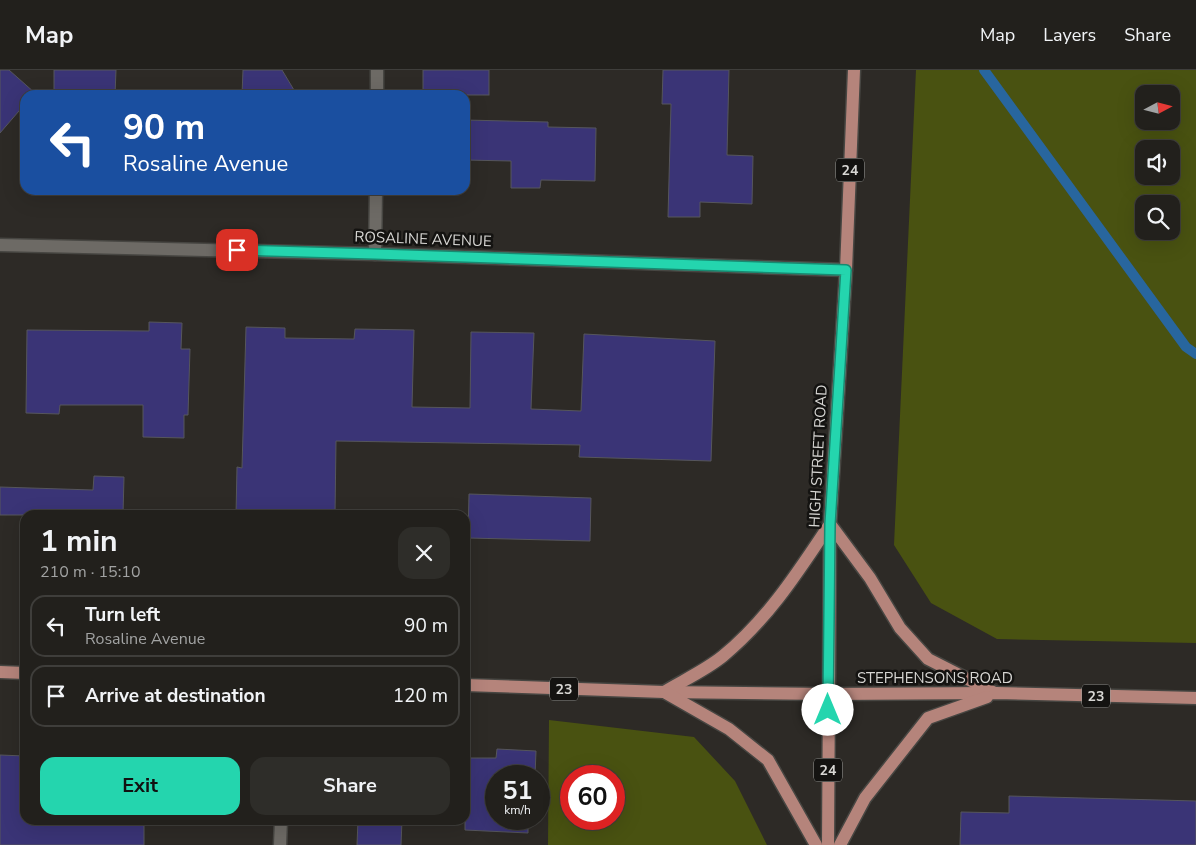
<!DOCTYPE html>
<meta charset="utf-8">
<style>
body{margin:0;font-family:"Nunito Sans",sans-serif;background:#2e2d29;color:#f1f3f6;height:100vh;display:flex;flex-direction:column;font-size:19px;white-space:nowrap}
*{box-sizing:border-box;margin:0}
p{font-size:16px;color:#a2a3a3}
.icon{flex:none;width:28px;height:28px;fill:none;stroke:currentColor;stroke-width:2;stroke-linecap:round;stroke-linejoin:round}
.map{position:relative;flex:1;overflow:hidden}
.sheet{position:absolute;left:20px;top:440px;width:450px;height:315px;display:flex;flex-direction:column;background:#22201c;border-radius:15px;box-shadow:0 5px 20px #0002,0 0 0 1px #3f3e3b}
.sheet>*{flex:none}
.top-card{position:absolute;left:20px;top:20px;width:450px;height:105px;border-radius:15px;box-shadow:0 5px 20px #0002,0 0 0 1px #3f3e3b;background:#1a4fa0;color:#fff;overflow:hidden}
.needle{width:32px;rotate:83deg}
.controls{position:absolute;left:1135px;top:15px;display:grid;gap:10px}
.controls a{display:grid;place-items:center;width:45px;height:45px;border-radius:10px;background:#22201c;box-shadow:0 5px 20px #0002,0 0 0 1px #3f3e3b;font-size:25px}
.speed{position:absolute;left:485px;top:695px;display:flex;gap:10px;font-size:25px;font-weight:700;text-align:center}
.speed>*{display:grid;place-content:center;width:65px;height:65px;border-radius:50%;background:#22201c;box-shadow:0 5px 20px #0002,0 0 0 1px #3f3e3b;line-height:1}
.speed small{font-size:12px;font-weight:400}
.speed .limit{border:8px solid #d22;background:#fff;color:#111}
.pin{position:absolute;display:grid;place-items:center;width:42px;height:42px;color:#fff;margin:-21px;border-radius:10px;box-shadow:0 2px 8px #0006}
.me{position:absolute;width:55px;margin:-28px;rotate:0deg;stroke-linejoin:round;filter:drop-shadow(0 0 4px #0008)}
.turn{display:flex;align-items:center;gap:18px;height:105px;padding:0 20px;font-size:22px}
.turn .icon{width:65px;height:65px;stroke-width:2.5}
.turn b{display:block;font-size:35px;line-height:42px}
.round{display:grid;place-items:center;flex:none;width:52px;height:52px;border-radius:15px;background:#2e2d29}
.summary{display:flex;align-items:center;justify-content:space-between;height:85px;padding:0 20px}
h1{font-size:30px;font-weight:700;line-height:38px}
.button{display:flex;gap:10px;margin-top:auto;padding:10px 20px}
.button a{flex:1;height:58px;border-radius:15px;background:#24d5ae;color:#111;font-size:20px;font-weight:700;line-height:58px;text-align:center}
.button a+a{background:#2e2d29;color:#f1f3f6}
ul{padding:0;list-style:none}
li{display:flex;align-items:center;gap:15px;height:62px;margin:0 10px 8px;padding:0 10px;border:2px solid #3f3e3b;border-radius:15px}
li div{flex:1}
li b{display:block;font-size:19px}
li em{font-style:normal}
header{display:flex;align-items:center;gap:30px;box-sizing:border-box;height:70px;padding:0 25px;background:#22201c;border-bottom:1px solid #3f3e3b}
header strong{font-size:24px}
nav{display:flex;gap:28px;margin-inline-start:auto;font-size:18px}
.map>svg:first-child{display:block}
.green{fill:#495211;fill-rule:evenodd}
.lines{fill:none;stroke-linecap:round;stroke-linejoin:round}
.stream{stroke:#28669e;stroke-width:10}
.building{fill:#3a3476;stroke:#56565c}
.street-casing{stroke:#474642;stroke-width:15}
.primary-casing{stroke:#474642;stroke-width:15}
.street{stroke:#6d6a65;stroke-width:12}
.primary{stroke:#b5847b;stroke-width:12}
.route-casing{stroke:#178a71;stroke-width:12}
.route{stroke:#24d5ae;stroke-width:9}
.labels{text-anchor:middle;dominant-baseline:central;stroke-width:5;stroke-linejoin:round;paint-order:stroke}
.shield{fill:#141311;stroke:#9c9c99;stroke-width:1}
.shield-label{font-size:14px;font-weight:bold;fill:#d7d6d3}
.street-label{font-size:15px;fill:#d7d6d3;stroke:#141311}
</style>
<header>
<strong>Map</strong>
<nav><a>Map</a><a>Layers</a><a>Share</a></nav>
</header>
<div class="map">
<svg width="1196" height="775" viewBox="0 0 1196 775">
<rect width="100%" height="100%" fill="#2d2a26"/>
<g class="green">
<path d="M916 0H1196V573L997 569 931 533 894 475ZM1144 24H1171V51H1144ZM1144 79H1171V106H1144ZM1144 134H1171V161H1144Z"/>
<path d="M549 650 694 667 735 711 767 775H548ZM571 706H614V749H571Z"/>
</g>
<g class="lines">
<polyline class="stream" points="984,0 1186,277 1196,284"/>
</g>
<g class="building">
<polygon points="0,0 9,0 35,23 33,25 25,25 25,34 0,63"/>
<polygon points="54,0 116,0 115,25 54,25"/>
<polygon points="243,0 282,0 297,25 242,25"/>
<rect x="423" y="0" width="66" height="25"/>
<polygon points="663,0 729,0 727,85 753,86 752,134 700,132 700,147 668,147 671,34 662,34"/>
<polygon points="465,50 548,52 548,57 596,58 595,111 541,110 540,118 511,118 511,91 465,90"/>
<polygon points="149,252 182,253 181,279 190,279 188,345 184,345 184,368 143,367 143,335 60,335 59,344 26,343 27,260 149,261"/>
<polygon points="246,257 285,258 285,268 354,269 355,259 414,260 412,337 470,338 471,262 534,263 531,339 581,341 584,264 715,271 711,391 579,387 580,375 336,371 335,445 236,445 237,397 242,398"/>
<polygon points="94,406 124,407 123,445 0,445 0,417 93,420"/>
<polygon points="469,424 591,428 590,471 468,468"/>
<polygon points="497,679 536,681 535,706 496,706 496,749 528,749 528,763 465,760 465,688 496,688"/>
<polygon points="0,685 25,686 25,750 144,750 144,775 0,775"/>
<polygon points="1009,726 1196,731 1196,775 960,775 961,742 1009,743"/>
<polygon points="358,750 402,750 401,775 357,775"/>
</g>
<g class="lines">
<defs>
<g id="street">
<polyline points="377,25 377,0"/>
<polyline points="0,175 375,184 846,200"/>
<polyline points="375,184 376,120"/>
<polyline points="280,775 281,750"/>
</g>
<g id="primary">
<polyline points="830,454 870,508 900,558 928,589 993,622"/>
<polyline points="0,602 25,603"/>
<polyline points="465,615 664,622 828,624 996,623 1196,628"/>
<path d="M664 622C682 611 706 600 723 586 768 549 798 502 830 454"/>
<polyline points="666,623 729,659 768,690 816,775"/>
<polyline points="828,775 830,454 846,200 854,0"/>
<polyline points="840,775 865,728 928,648 987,627"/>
</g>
</defs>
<use href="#street" class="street-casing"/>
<use href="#primary" class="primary-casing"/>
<use href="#street" class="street"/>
<use href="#primary" class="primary"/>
</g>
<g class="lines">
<defs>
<polyline id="route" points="237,180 375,184 846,200 830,454 828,640"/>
</defs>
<use href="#route" class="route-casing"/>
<use href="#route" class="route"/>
</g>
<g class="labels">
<g class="shield">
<rect x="836" y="88.5" width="28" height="23" rx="4"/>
<rect x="550" y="607.5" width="28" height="23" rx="4"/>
<rect x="1082" y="614.5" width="28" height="23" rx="4"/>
<rect x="814" y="688.5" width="28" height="23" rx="4"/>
</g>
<g class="shield-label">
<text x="850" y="100">24</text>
<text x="564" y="619">23</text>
<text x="1096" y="626">23</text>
<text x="828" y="700">24</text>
</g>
<g class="street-label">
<text transform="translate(423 169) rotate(2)">ROSALINE AVENUE</text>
<text transform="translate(818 386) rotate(-87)">HIGH STREET ROAD</text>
<text x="935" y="608">STEPHENSONS ROAD</text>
</g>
</g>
</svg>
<div class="controls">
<a><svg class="needle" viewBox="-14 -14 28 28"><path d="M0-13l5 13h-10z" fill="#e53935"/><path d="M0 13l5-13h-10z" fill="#a2a3a3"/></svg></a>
<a><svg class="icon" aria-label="sound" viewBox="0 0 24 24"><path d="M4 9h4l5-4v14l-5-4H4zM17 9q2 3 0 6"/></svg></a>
<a><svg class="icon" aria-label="search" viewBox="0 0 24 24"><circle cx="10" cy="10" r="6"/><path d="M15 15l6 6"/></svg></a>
</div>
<div class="speed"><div>51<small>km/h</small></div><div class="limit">60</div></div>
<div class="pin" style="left:237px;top:180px;background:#d93025"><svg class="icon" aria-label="arrive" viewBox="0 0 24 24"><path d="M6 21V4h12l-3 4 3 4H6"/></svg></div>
<svg class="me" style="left:828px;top:640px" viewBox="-20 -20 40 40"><circle r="19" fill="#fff"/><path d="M0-13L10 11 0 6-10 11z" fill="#24d5ae"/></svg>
<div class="top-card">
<div class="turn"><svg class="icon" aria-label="left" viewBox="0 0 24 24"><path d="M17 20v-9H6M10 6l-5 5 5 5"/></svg><div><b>90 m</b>Rosaline Avenue</div></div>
</div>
<section class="sheet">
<div class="summary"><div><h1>1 min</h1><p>210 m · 15:10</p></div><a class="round"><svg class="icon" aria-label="close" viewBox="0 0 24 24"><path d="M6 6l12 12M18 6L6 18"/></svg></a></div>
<ul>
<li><svg class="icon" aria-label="left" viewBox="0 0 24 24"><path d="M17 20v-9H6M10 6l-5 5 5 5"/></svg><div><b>Turn left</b><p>Rosaline Avenue</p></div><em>90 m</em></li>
<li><svg class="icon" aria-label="arrive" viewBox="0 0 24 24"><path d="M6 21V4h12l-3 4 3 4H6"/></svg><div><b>Arrive at destination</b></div><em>120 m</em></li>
</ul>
<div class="button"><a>Exit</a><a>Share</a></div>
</section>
</div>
